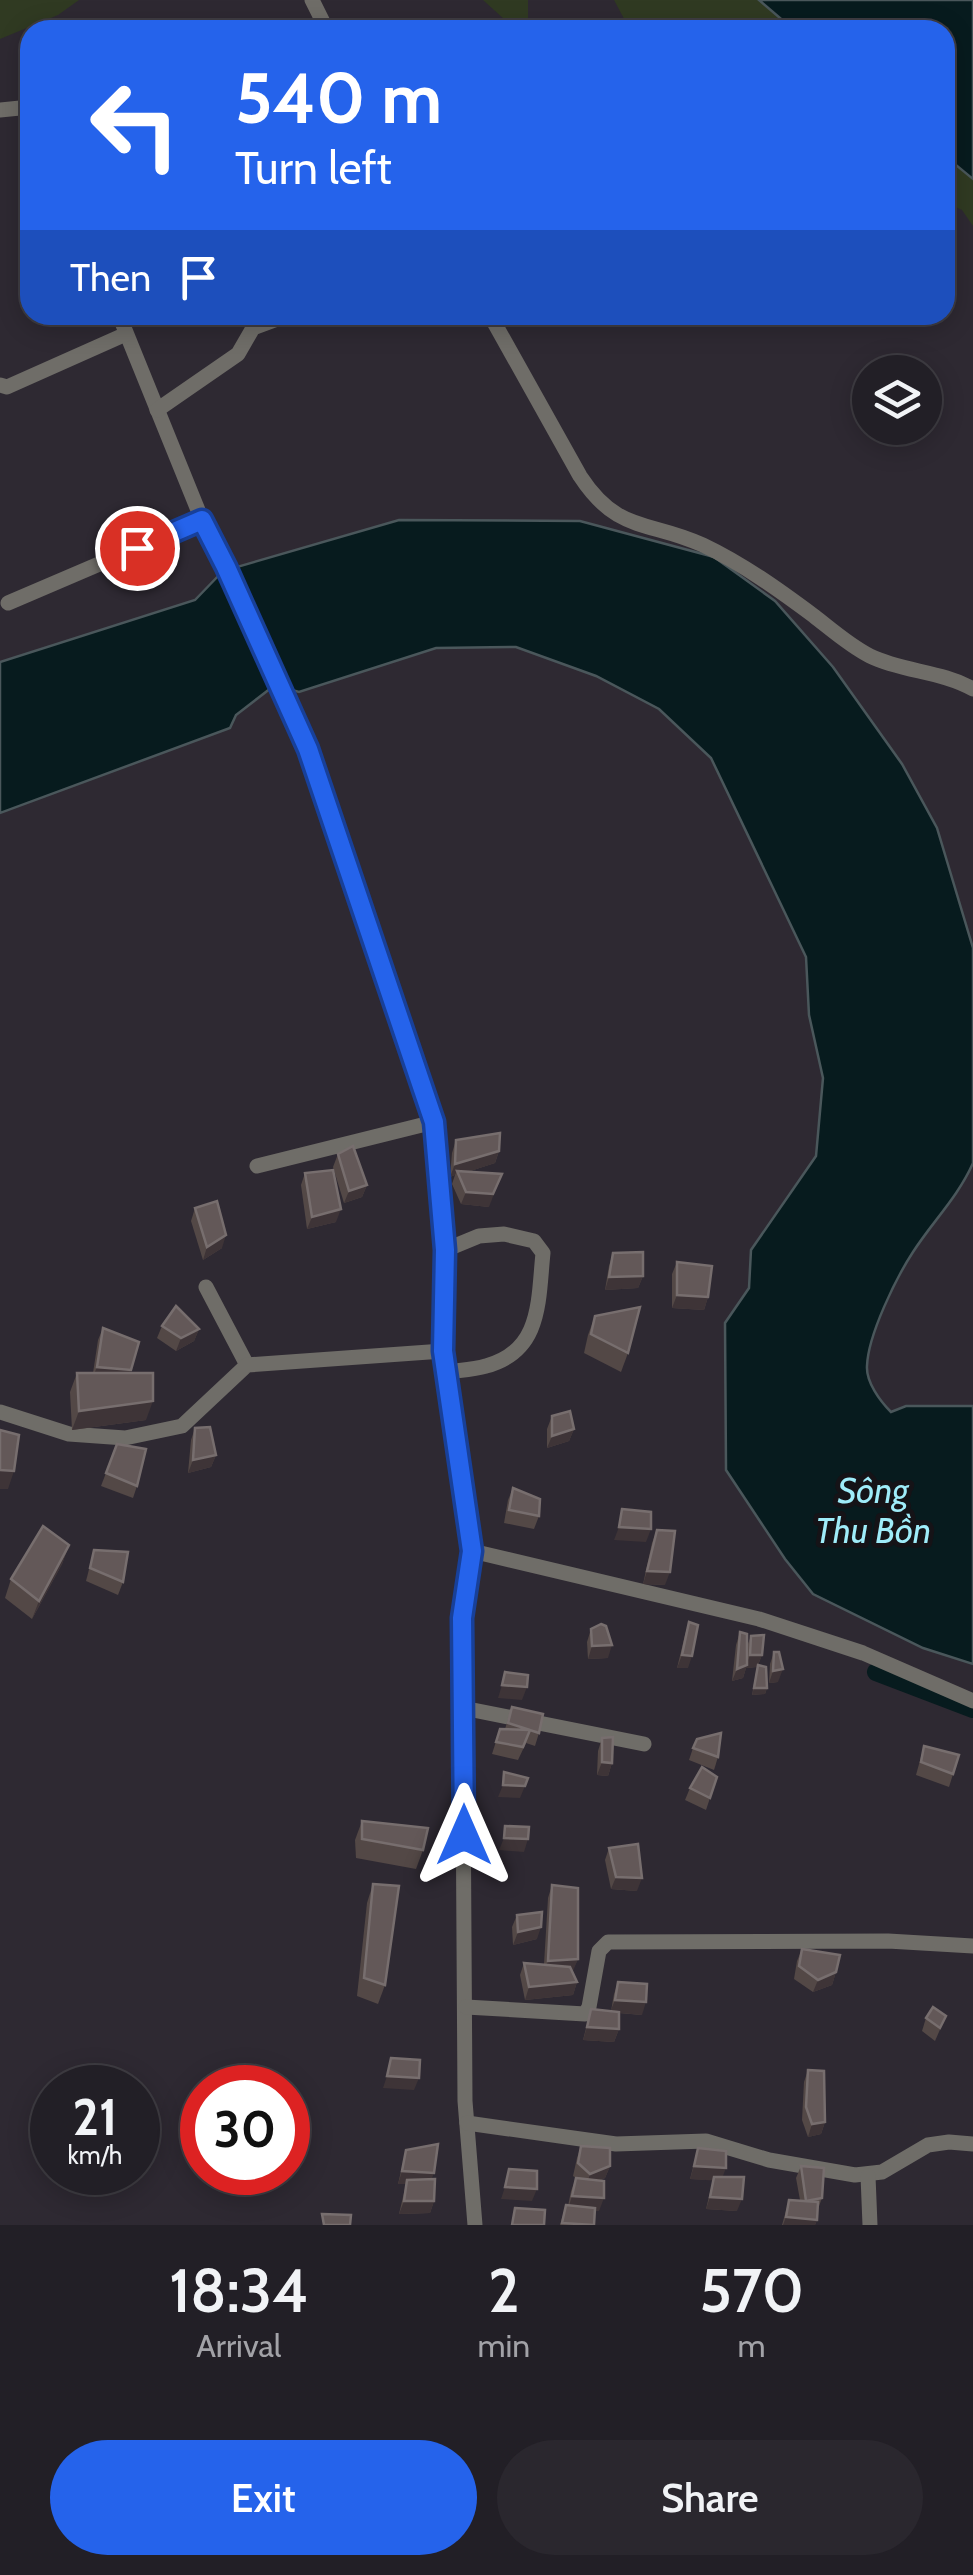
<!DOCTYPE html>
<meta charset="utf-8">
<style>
body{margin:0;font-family:Cabin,sans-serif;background:#2a272e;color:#f1f3f6;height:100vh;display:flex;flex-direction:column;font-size:38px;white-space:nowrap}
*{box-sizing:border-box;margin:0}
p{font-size:32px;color:#a2a2a7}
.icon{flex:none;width:55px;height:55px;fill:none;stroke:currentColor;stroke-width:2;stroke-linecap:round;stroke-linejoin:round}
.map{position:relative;height:2225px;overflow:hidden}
.sheet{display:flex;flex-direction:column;background:#221f26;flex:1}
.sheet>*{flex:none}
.top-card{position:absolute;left:20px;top:20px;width:935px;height:305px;border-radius:30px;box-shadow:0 5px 25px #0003,0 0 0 2px #3f3d43;background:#2563eb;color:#fff;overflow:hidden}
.fabs{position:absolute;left:852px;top:355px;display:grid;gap:20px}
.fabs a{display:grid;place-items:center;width:90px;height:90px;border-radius:50%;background:#221f26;box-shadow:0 5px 25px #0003,0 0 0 2px #3f3d43;font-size:50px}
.speed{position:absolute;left:30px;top:2065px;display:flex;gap:20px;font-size:50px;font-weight:700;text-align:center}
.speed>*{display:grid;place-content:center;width:130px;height:130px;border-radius:50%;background:#221f26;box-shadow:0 5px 25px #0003,0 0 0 2px #3f3d43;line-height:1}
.speed small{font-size:25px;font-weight:400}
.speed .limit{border:15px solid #d22;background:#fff;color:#111}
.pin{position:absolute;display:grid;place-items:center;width:85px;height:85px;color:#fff;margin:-42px;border:5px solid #fff;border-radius:50%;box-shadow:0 2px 10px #0007}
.me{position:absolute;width:110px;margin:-55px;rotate:0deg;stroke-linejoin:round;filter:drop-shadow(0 0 8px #0008)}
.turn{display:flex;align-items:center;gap:35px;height:210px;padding:0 50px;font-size:45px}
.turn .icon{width:130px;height:130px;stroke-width:2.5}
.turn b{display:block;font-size:70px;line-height:85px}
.then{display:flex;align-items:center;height:95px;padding:0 50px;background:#0003;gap:20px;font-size:38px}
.eta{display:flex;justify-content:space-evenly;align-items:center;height:170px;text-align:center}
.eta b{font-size:60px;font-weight:600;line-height:70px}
.button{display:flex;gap:20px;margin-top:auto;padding:20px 50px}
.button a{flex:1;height:115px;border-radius:60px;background:#2563eb;color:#fff;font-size:40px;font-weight:600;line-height:115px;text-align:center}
.button a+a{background:#2a272e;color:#f1f3f6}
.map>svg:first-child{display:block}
.green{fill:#303a22}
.water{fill:#071b1e;stroke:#4a575b;stroke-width:2.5}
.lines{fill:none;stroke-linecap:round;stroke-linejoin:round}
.canal{stroke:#071b1e;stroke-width:18}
.minor{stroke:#6f6d68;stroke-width:15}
.wall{fill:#534846}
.shaded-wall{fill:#3e3437}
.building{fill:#635858;stroke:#776e6e;stroke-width:2.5}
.route-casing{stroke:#184099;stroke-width:25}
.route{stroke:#2563eb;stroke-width:18}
.labels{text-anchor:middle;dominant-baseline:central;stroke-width:10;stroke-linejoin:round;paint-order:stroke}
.water-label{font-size:35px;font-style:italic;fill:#9fecf9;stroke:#151317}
</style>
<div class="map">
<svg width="973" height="2225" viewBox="0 0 973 2225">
<rect width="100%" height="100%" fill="#2e2932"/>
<g class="green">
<polygon points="0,0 79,0 58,15 0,39"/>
<polygon points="483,0 528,0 528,30 504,30 504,19"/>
<polygon points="614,0 759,0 794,30 630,30"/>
<polygon points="945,156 973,179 973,226 962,210 945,202"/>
</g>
<g class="water">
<polygon points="759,0 973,0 973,179 945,156 945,30 794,30"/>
<path d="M399 520 580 521 714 557 775 601 833 667 902 764 937 828 973 948V1163C958 1197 933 1221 913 1252 896 1278 868 1335 867 1366 866 1382 880 1401 891 1412L906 1406H973V1664L923 1648 813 1594 785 1559 726 1470 725 1323 749 1288 751 1250 816 1156 823 1078 809 1015 806 957 711 758 659 709 596 676 516 647 436 648 299 692 275 685 236 715 230 728 0 813V662L195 600 223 571Z"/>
</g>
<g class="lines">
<polyline class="canal" points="876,1672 973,1709"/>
<g class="minor">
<polyline points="312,0 327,30"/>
<polyline points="0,110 30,107"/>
<polyline points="119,315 202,520 226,567 307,749 434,1122 445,1250 443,1351 472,1551 462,1617 465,2101 475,2225"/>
<path d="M490 315 580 476C618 534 649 520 703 545 743 564 779 590 814 616 832 630 850 646 870 656 903 672 941 671 973 689"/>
<polyline points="0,385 7,387 126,334"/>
<polyline points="157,410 238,354 253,328 288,315"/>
<polyline points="8,603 202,520"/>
<polyline points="257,1166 434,1122"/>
<path d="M445 1250 479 1236 504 1234 534 1241 543 1253C538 1301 542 1351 486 1366 473 1370 459 1370 446 1372"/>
<polyline points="206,1287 247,1365"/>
<polyline points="0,1412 69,1434 125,1438 182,1426 247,1365 443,1351"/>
<polyline points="472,1551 759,1619 863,1653 973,1701"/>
<polyline points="463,1708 644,1744"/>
<polyline points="466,2007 585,2014 589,2007 599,1951 608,1942 888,1941 973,1946"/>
<polyline points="467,2123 616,2144 706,2141 769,2160 855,2175 882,2172 928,2145 949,2142 973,2144"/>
<polyline points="868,2176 870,2225"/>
</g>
</g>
<g class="wall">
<polygon points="456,1140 499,1151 495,1163 467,1172 489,1207 461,1204 452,1184 455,1175 450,1177 452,1153"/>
<polygon points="338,1154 367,1185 362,1197 344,1203 333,1167"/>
<polygon points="305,1173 336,1222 307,1229 301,1185"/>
<polygon points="195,1208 222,1248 203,1260 191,1221"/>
<polygon points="613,1253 643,1276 638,1288 605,1290 609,1266"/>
<polygon points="677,1262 708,1297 704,1310 672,1308 672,1274"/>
<polygon points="595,1316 628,1353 621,1372 584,1353 588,1335"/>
<polygon points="162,1326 199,1329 194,1341 176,1351 157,1338"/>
<polygon points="103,1328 130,1373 146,1420 72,1430 70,1392 77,1373 93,1373 98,1340"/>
<polygon points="552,1416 574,1429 569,1441 547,1448 547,1429"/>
<polygon points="195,1428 216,1455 211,1467 188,1473 191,1440"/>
<polygon points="117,1444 137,1486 133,1498 101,1486"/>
<polygon points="513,1488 539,1516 534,1529 504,1523 508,1500"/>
<polygon points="657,1530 665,1585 643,1584 652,1543"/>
<polygon points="69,1545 62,1564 32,1619 5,1598 11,1579"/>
<polygon points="94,1550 123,1582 118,1595 86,1581"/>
<polygon points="689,1622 688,1668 677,1668 685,1635"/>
<polygon points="591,1629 608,1658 588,1659 587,1642"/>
<polygon points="740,1632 747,1646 751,1636 762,1655 758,1665 767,1688 765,1694 752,1695 757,1667 746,1668 743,1678 732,1681 736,1645"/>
<polygon points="774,1652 778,1682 769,1683 770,1664"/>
<polygon points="512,1707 539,1733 535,1746 526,1743 518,1760 492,1754 500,1729 505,1729"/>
<polygon points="602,1738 612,1763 608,1776 597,1775 598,1751"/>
<polygon points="924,1746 959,1755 949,1787 916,1775"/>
<polygon points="693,1748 718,1757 714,1770 689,1760"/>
<polygon points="717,1777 706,1810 685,1800 690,1788"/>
<polygon points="362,1821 423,1850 416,1869 356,1858 355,1840"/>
<polygon points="609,1848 637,1891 611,1889 605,1860"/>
<polygon points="373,1884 385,1985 378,2004 357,1996 367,1903"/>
<polygon points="552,1885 578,1959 572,1971 577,1982 573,1995 525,2000 520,1975 524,1963 544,1964 548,1898"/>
<polygon points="517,1915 537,1939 513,1945 512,1927"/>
<polygon points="802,1949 836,1972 832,1985 813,1992 794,1979 797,1961"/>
<polygon points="618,1982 642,2015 619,2013 619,2029 614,2042 583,2040 591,2009 611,2011 614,1994"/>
<polygon points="946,2016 935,2041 922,2031 926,2018"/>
<polygon points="808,2070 825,2122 821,2134 808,2137 802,2120 804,2082"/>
<polygon points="581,2146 610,2166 605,2178 601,2180 599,2211 594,2210 594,2225 560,2225 566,2205 568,2206 571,2191 576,2178 573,2176 577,2158"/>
<polygon points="698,2148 723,2177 737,2211 706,2209 713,2180 690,2179"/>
<polygon points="406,2150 431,2179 434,2201 430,2213 399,2214 406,2184 398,2184"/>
<polygon points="801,2166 822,2198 818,2209 817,2220 815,2225 782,2225 789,2200 800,2200 796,2178"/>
</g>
<g class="shaded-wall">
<polygon points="499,1151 495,1163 458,1175 457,1171 455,1175 450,1177 455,1164"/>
<polygon points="367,1185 362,1197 344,1203 349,1191"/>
<polygon points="497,1186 489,1207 461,1204 466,1192"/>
<polygon points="341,1209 336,1222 307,1229 312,1217"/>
<polygon points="226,1235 222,1248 203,1260 207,1247"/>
<polygon points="643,1276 638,1288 605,1290 609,1277"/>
<polygon points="677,1295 708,1297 704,1310 672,1308"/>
<polygon points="199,1329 194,1341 176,1351 181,1338"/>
<polygon points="97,1367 131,1370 127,1383 92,1379"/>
<polygon points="153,1401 146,1420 72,1430 79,1411"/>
<polygon points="574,1429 569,1441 547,1448 552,1436"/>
<polygon points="216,1455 211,1467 188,1473 193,1460"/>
<polygon points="0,1470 14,1471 8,1489 0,1489"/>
<polygon points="619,1527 651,1529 646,1542 614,1540"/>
<polygon points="69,1545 62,1564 32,1619 39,1601"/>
<polygon points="647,1571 670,1572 665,1585 643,1584"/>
<polygon points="612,1645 608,1658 588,1659 592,1646"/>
<polygon points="682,1655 692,1656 688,1668 677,1668"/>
<polygon points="750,1655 762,1655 757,1667 746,1668 743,1678 732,1681 737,1669 746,1666"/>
<polygon points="783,1669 778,1682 769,1683 773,1671"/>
<polygon points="502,1685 527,1687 522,1700 498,1698"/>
<polygon points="754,1688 767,1688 765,1694 752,1695"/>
<polygon points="602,1762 612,1763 608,1776 597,1775"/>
<polygon points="503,1785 525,1786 520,1798 498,1797"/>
<polygon points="504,1838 528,1839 524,1852 499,1850"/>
<polygon points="616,1877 642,1878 637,1891 611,1889"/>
<polygon points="541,1927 537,1939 513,1945 518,1932"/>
<polygon points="578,1959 573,1971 543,1974 548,1961"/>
<polygon points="836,1972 832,1985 813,1992 818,1980"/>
<polygon points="577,1982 573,1995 525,2000 529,1987"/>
<polygon points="615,2000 646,2002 642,2015 610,2012"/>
<polygon points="587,2027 619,2029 614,2042 583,2040"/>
<polygon points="387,2076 419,2078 414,2090 383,2088"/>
<polygon points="825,2122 821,2134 808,2137 812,2124"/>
<polygon points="610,2166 605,2178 586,2187 590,2174"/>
<polygon points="694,2166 726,2168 721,2181 690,2179"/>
<polygon points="402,2171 434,2173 429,2186 407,2180 406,2184 398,2184"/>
<polygon points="505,2187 537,2189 532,2201 501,2199"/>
<polygon points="572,2196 604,2198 599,2211 568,2209"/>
<polygon points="710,2197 742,2199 737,2211 706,2209"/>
<polygon points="404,2201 434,2201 430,2213 399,2214"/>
<polygon points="786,2217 817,2220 815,2225 783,2225"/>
</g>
<g class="building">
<polygon points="500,1133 499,1151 455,1164 456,1140"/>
<polygon points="353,1146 367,1185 349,1191 338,1154"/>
<polygon points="333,1170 341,1209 312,1217 305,1173"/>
<polygon points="457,1171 502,1174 493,1194 466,1192"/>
<polygon points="217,1201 226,1235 207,1247 195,1208"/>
<polygon points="643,1252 643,1276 609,1277 613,1253"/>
<polygon points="677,1262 712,1266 708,1297 677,1295"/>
<polygon points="176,1306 199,1329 181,1338 162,1326"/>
<polygon points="640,1307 628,1353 591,1334 595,1316"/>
<polygon points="103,1328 139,1342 131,1370 97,1367"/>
<polygon points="77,1373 153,1373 153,1401 79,1411"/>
<polygon points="570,1411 574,1429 552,1436 552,1416"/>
<polygon points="210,1427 216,1455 193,1460 195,1428"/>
<polygon points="0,1430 19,1435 14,1471 0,1470"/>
<polygon points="117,1444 146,1449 137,1486 106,1473"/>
<polygon points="513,1488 540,1499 539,1516 509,1510"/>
<polygon points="622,1509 651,1512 651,1529 619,1527"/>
<polygon points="43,1526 69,1545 39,1601 11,1579"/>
<polygon points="657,1530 675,1531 670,1572 647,1571"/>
<polygon points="94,1550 128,1552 123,1582 90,1568"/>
<polygon points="689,1622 698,1625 692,1656 682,1655"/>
<polygon points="601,1624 606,1626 612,1645 592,1646 591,1629"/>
<polygon points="740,1632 747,1634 747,1665 737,1669"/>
<polygon points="764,1635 762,1655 750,1655 751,1636"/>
<polygon points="774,1652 779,1652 783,1669 773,1671"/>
<polygon points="758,1665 766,1667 767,1688 754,1688"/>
<polygon points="505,1672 528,1675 527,1687 502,1685"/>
<polygon points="512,1707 543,1714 539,1733 530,1730 523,1747 496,1742 500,1729 530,1730 508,1723"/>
<polygon points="721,1733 718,1757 693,1748 697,1739"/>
<polygon points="613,1737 612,1763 602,1762 602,1738"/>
<polygon points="924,1746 959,1755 953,1774 921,1762"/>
<polygon points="702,1767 717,1777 710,1798 690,1788"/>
<polygon points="504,1772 528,1778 525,1786 503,1785"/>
<polygon points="362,1821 428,1828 423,1850 362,1839"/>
<polygon points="505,1826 529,1827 528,1839 504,1838"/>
<polygon points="638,1844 642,1878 616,1877 609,1848"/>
<polygon points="373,1884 399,1886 385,1985 364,1978"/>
<polygon points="552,1885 578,1888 578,1959 548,1961"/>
<polygon points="542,1912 541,1927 518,1932 517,1915"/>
<polygon points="802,1949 840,1955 836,1972 818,1980 799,1966"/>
<polygon points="524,1963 570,1967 577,1982 529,1987"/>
<polygon points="618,1982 647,1984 646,2002 615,2000"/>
<polygon points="933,2007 946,2016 940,2028 926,2018"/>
<polygon points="591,2009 619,2012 619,2029 587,2027"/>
<polygon points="391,2058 420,2060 419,2078 387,2076"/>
<polygon points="808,2070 824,2071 825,2122 812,2124 806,2107"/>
<polygon points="438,2144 434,2173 402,2171 406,2150"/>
<polygon points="581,2146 610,2148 610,2166 590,2174 578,2163"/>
<polygon points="698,2148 726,2151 726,2168 694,2166"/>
<polygon points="801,2166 824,2168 822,2198 806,2201"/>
<polygon points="509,2169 537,2171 537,2189 505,2187"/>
<polygon points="714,2177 744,2177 742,2199 710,2197"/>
<polygon points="576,2178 604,2181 604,2198 572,2196"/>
<polygon points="435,2179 434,2201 404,2201 407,2180"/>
<polygon points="789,2200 818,2202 817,2220 786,2217"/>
<polygon points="566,2205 595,2208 594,2225 562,2223"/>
<polygon points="515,2208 545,2210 544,2225 512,2225"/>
<polygon points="322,2214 351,2215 350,2225 324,2225"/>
</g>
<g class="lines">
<defs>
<polyline id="route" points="137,548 202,520 226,567 308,749 434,1122 445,1250 443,1351 472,1551 462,1618 464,1835"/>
</defs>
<use href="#route" class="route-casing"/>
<use href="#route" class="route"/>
</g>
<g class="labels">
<g class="water-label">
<text x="873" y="1490">Sông<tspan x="873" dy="40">Thu Bồn</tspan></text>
</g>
</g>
</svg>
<div class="fabs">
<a><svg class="icon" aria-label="layers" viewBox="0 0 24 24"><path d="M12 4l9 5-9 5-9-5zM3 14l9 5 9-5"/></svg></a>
</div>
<div class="speed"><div>21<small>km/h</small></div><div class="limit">30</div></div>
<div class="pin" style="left:137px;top:548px;background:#d93025"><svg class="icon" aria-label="arrive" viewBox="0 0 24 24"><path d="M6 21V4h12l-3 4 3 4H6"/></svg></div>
<svg class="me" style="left:464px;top:1835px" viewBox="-20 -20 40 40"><path d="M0-17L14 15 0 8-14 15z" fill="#2563eb" stroke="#fff" stroke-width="4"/></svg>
<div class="top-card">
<div class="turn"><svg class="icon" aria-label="left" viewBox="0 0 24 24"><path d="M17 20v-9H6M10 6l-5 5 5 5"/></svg><div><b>540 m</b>Turn left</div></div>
<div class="then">Then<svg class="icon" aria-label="arrive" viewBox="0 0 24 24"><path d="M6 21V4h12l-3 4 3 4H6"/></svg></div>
</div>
</div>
<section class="sheet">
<div class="eta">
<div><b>18:34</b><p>Arrival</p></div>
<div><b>2</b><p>min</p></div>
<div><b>570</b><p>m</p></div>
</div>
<div class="button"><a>Exit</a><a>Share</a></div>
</section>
